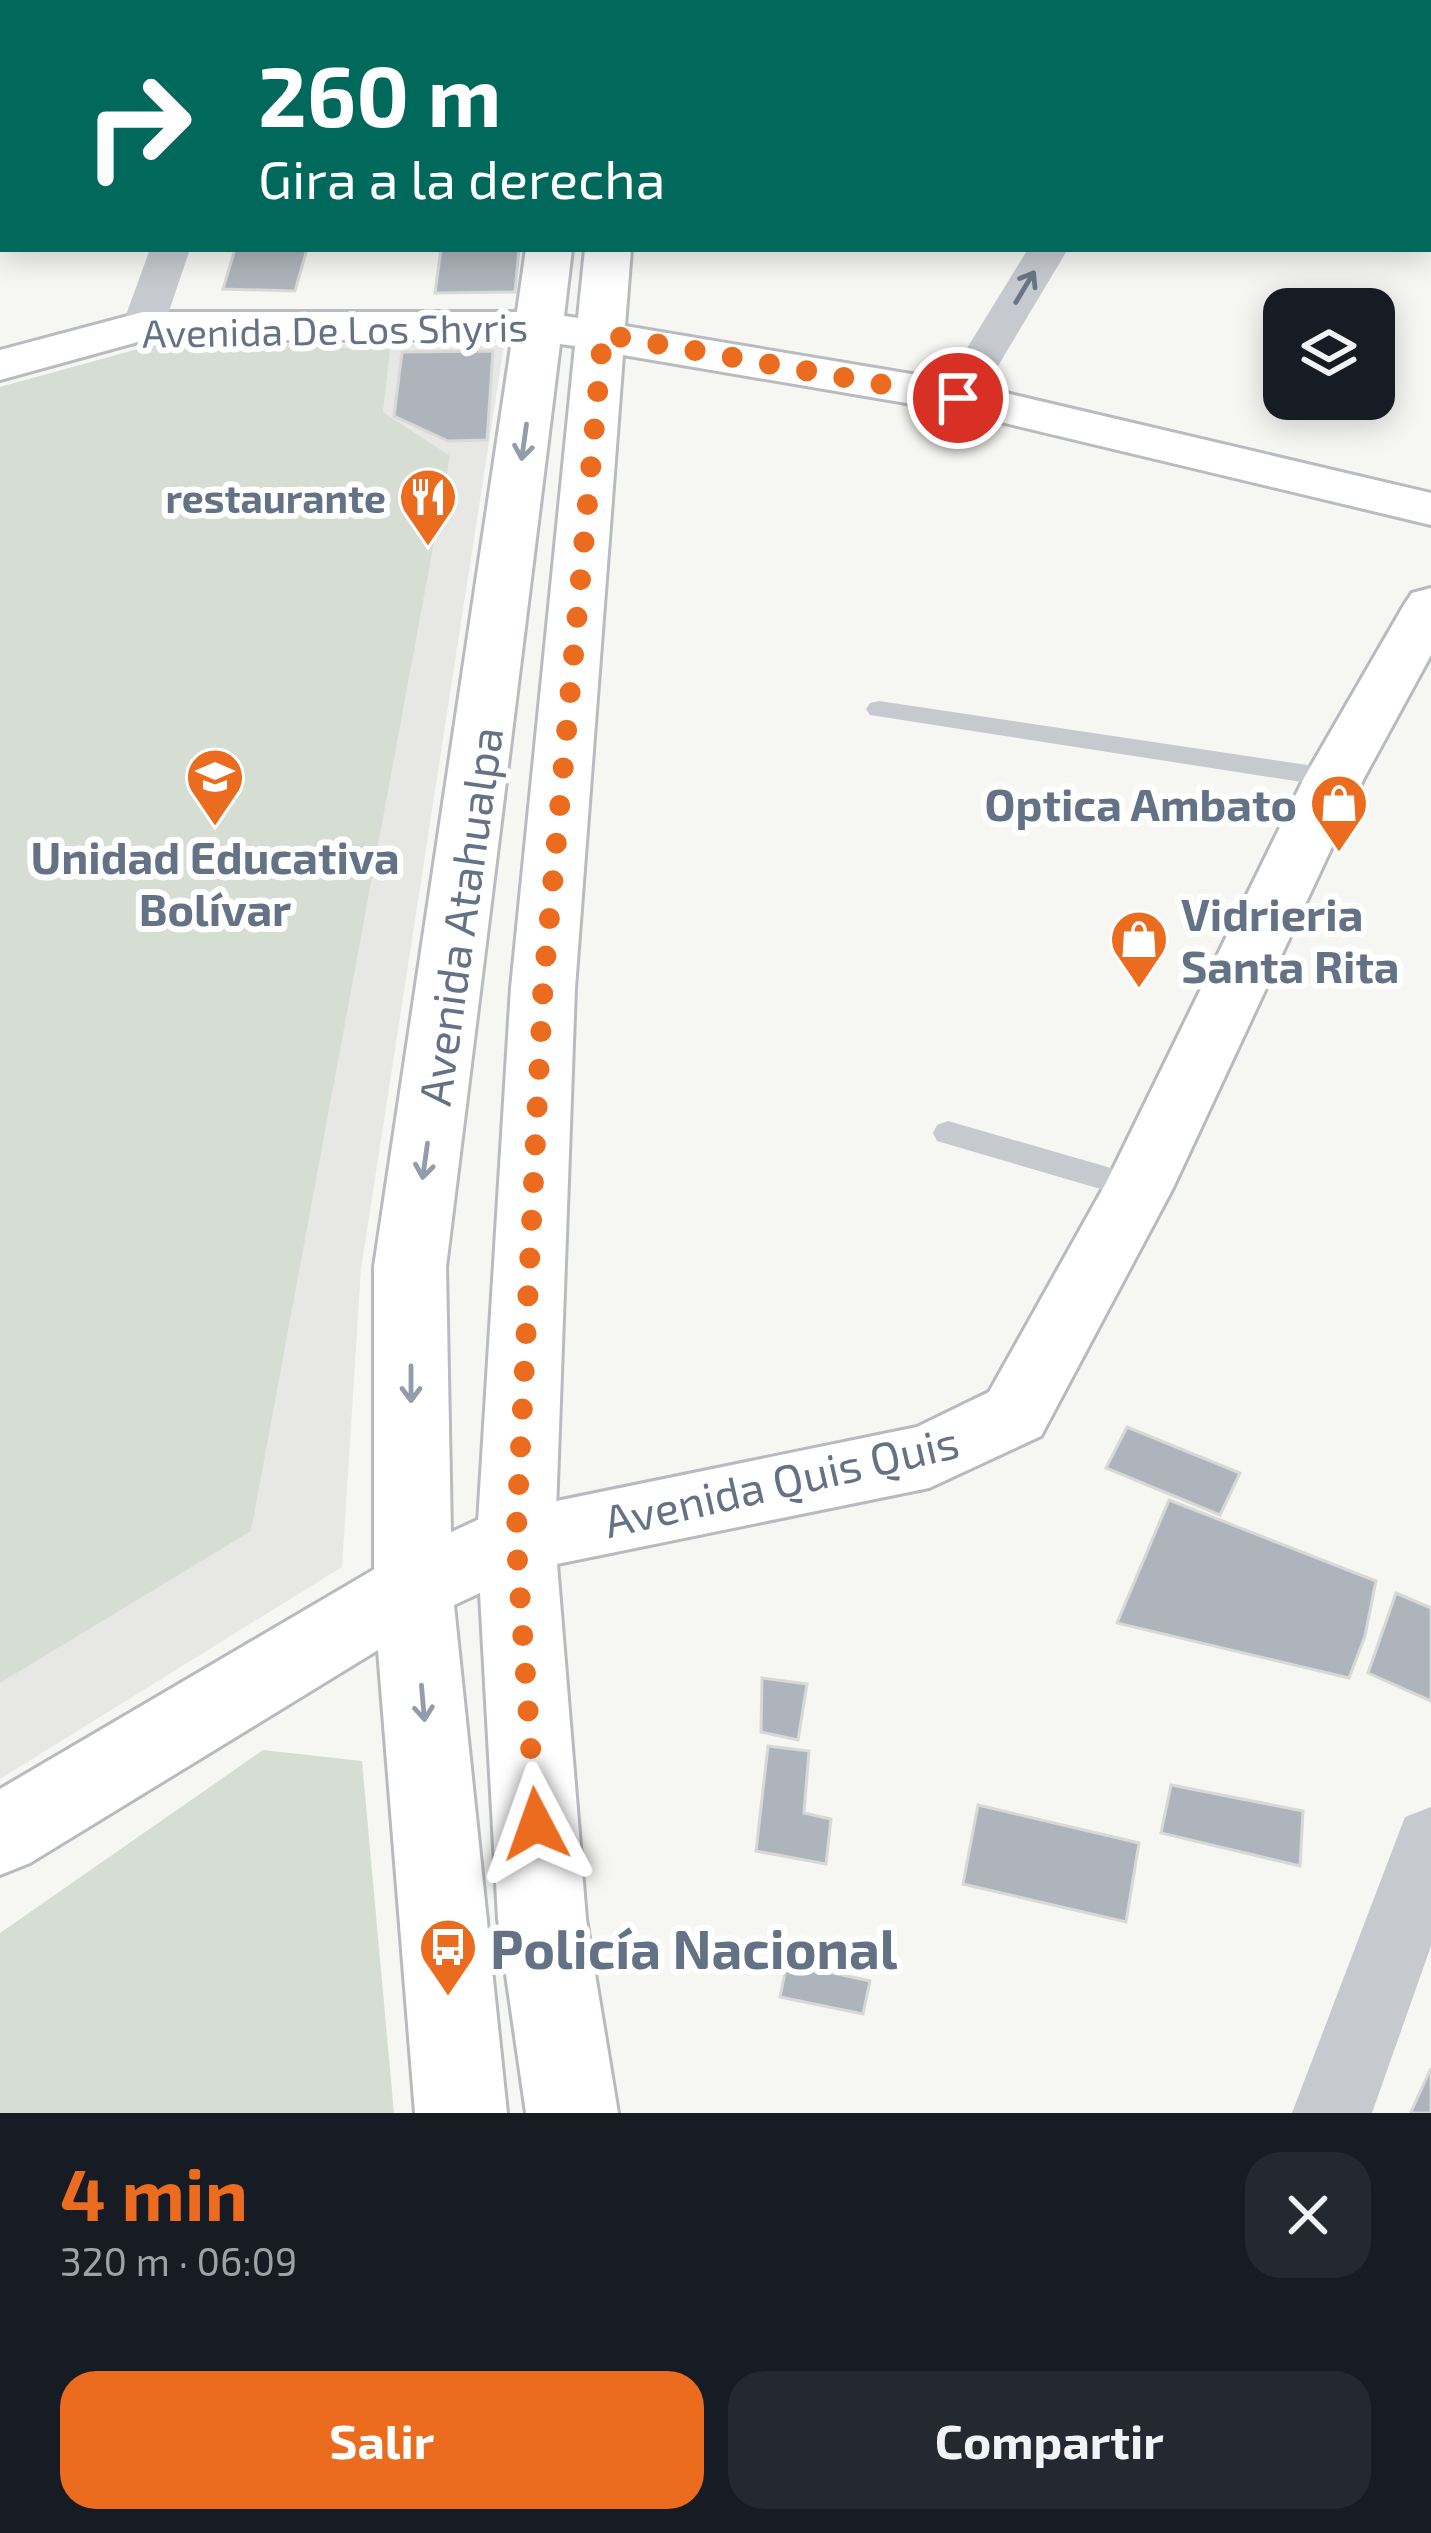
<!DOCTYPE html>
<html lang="es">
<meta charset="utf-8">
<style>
body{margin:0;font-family:"Exo 2",sans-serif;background:#242831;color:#f1f3f6;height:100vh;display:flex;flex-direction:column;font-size:45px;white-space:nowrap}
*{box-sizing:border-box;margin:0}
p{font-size:39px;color:#9ea1a6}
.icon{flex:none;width:66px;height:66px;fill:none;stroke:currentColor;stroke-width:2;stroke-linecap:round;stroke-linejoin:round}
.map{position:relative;height:2113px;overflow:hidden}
.sheet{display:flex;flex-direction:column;background:#171b24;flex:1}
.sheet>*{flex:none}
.banner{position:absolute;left:0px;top:0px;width:1431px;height:252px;box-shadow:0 6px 30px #0003;background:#00695c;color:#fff;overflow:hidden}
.tools{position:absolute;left:1263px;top:288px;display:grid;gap:24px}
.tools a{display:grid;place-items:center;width:132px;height:132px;border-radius:24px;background:#171b24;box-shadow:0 6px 30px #0003;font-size:60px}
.pin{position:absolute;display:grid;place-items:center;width:102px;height:102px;color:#fff;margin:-51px;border:6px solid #fff;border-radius:50%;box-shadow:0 3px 12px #0007}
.me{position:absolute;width:132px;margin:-66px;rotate:356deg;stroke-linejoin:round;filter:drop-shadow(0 0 9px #0008)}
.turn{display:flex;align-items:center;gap:42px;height:252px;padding:0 60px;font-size:54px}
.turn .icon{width:156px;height:156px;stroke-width:2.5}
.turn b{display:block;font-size:84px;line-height:102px}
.round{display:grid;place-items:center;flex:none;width:126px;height:126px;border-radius:36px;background:#242831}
.head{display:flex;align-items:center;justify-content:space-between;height:204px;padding:0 60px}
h1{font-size:72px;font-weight:700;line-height:90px;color:#eb6b1f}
.primary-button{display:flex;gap:24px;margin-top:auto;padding:24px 60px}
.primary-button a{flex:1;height:138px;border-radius:36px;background:#eb6b1f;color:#fff;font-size:48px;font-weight:700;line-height:138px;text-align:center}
.primary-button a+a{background:#242831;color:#f1f3f6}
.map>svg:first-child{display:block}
.built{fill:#e7e8e6}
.green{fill:#d6ded4}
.building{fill:#aeb4bb;stroke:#d8d8d6;stroke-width:3}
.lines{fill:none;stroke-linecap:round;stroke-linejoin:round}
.secondary-casing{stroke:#b8bcc1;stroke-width:6}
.primary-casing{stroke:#b7babf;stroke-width:6}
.lane{fill:#c6c9cd;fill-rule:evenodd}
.street{fill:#c6c9cd;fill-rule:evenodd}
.secondary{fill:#fff;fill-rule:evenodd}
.primary{fill:#fff;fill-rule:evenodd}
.oneway{stroke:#697689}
.oneway2{stroke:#929caa}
.route{stroke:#eb6b1f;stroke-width:21;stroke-dasharray:0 37.8}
.labels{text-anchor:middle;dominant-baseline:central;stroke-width:12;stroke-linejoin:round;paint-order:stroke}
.far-street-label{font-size:39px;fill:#647285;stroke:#fff}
.far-poi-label{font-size:39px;font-weight:bold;fill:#647285;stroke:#fff;text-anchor:end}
.poi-label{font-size:45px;font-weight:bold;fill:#647285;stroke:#fff;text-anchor:end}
.street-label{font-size:45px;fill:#647285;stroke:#fff}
.near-poi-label{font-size:54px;font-weight:bold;fill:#647285;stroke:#fff;text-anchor:start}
</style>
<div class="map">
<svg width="1431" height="2113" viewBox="0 0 1431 2113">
<rect width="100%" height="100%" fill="#f6f7f3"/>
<polygon class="built" points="160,343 504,345 361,1269 342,1567 0,1779 0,387"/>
<g class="green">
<polygon points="160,343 390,349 383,412 450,456 251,1531 0,1683 0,387"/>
<polygon points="263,1750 362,1761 394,2113 0,2113 0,1933"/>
</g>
<g class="building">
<polygon points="235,249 307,249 295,291 223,289"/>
<polygon points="441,249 519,249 515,292 435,293"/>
<polygon points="493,351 487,440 448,441 394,416 402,352"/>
<polygon points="1127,1427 1240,1473 1220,1515 1106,1468"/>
<polygon points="1169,1500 1376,1581 1365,1636 1349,1678 1117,1623"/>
<polygon points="1396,1593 1431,1608 1431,1701 1368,1673"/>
<polygon points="762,1678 807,1684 798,1740 761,1732"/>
<polygon points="768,1746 809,1751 804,1813 831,1819 826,1864 756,1851"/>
<polygon points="1171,1785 1303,1811 1300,1866 1161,1833"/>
<polygon points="978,1805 1139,1843 1126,1922 963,1884"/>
<polygon points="787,1963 870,1981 863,2014 780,1997"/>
<polygon points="1431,2068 1431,2113 1413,2113 1411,2112"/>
</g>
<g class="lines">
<defs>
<polygon id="secondary" points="526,249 572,249 564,316 578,318 585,249 631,249 625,326 959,382 1431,493 1431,525 959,412 623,355 575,988 555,1539 544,1563 516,1573 488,1563 477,1539 511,988 575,346 560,344 446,1267 452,1587 441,1611 413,1622 385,1611 374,1587 374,1267 512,340 145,340 0,380 0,350 143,312 517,312"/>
<polygon id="primary" points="1431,588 1431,655 1364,778 1173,1188 1041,1436 929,1488 557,1564 586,1919 618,2113 526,2113 498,1919 480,1593 454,1605 507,2113 415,2113 378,1650 30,1863 0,1875 0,1789 385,1563 488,1515 917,1427 989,1392 1106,1183 1304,778 1404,605 1412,593"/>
</defs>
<use href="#secondary" class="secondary-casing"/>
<use href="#primary" class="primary-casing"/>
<g class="lane">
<polygon points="879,701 1334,769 1347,778 1334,787 870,715 866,709 870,703"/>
<polygon points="948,1121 1149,1179 1154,1188 1149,1197 1138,1200 937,1141 933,1133 937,1125"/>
</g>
<g class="street">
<polygon points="1428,162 1431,163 1431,187 1428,186"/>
<polygon points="150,249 190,249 164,326 158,335 128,335 122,326"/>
<polygon points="1028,249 1068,249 974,406 944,406 937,397"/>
<polygon points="1431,1807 1431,1946 1372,2113 1292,2113 1405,1817"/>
</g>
<use href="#secondary" class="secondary"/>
<use href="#primary" class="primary"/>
</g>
<defs><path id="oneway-shaft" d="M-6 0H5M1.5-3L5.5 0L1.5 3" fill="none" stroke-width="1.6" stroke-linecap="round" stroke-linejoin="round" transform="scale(3)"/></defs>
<use class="oneway" href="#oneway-shaft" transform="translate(1025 287) rotate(-59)"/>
<g class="oneway2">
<use href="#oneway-shaft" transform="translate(524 442) rotate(98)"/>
<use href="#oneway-shaft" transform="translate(425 1161) rotate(98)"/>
<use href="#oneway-shaft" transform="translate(411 1384) rotate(90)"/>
<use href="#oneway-shaft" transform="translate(423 1703) rotate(85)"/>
</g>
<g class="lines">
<polyline class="route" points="536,1824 516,1539 543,988 603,334 958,398"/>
</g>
<defs>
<symbol id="restaurant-pin" viewBox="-11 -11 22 30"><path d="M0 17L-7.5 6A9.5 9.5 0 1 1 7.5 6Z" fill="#eb6b1f" stroke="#fff"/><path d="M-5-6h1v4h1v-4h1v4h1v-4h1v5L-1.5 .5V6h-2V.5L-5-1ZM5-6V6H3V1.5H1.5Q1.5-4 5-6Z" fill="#fff"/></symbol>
<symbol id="university-pin" viewBox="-11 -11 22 30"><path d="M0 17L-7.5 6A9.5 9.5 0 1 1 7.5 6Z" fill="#eb6b1f" stroke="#fff"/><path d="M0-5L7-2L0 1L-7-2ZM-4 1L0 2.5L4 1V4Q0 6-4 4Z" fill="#fff"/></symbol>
<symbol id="shop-pin" viewBox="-11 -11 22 30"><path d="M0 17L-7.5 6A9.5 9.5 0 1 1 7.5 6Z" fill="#eb6b1f" stroke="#fff"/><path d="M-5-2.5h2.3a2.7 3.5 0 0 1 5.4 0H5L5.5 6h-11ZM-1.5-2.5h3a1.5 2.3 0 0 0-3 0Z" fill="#fff"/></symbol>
<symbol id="bus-pin" viewBox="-11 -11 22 30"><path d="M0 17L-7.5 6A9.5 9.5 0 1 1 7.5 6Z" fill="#eb6b1f" stroke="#fff"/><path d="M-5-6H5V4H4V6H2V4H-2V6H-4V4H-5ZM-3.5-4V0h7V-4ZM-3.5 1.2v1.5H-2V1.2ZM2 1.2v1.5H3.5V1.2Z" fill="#fff"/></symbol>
</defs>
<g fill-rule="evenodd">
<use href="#restaurant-pin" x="395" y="464" width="66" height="90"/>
<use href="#university-pin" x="182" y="744" width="66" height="90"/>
<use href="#shop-pin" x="1306" y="770" width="66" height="90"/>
<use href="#shop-pin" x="1106" y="906" width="66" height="90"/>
<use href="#bus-pin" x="415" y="1914" width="66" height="90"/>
</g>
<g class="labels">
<g class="far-street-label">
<text transform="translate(335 329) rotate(-1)">Avenida De Los Shyris</text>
</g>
<g class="far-poi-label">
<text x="386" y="497">restaurante</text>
</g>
<g class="poi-label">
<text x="1297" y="803">Optica Ambato</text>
<text x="215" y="856" text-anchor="middle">Unidad Educativa<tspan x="215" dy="52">Bolívar</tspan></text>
<text x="1181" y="913" text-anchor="start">Vidrieria<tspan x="1181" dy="52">Santa Rita</tspan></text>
</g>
<g class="street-label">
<text transform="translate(459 916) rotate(-82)">Avenida Atahualpa</text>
<text transform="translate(781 1480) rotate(-13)">Avenida Quis Quis</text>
</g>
<g class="near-poi-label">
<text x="490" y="1947">Policía Nacional</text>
</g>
</g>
</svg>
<div class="tools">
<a><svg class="icon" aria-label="layers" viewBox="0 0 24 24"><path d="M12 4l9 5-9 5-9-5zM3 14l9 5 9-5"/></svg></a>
</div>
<div class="pin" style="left:958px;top:398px;background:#d93025"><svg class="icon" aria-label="arrive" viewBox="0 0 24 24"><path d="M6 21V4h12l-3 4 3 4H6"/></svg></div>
<svg class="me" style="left:536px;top:1824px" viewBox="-20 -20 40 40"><path d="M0-17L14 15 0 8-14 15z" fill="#eb6b1f" stroke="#fff" stroke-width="4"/></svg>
<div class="banner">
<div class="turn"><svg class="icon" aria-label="right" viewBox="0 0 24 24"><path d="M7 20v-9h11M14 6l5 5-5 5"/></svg><div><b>260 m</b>Gira a la derecha</div></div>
</div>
</div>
<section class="sheet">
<div class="head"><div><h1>4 min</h1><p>320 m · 06:09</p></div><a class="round"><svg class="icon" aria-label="close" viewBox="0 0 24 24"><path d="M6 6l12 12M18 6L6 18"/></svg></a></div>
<div class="primary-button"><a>Salir</a><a>Compartir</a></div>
</section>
